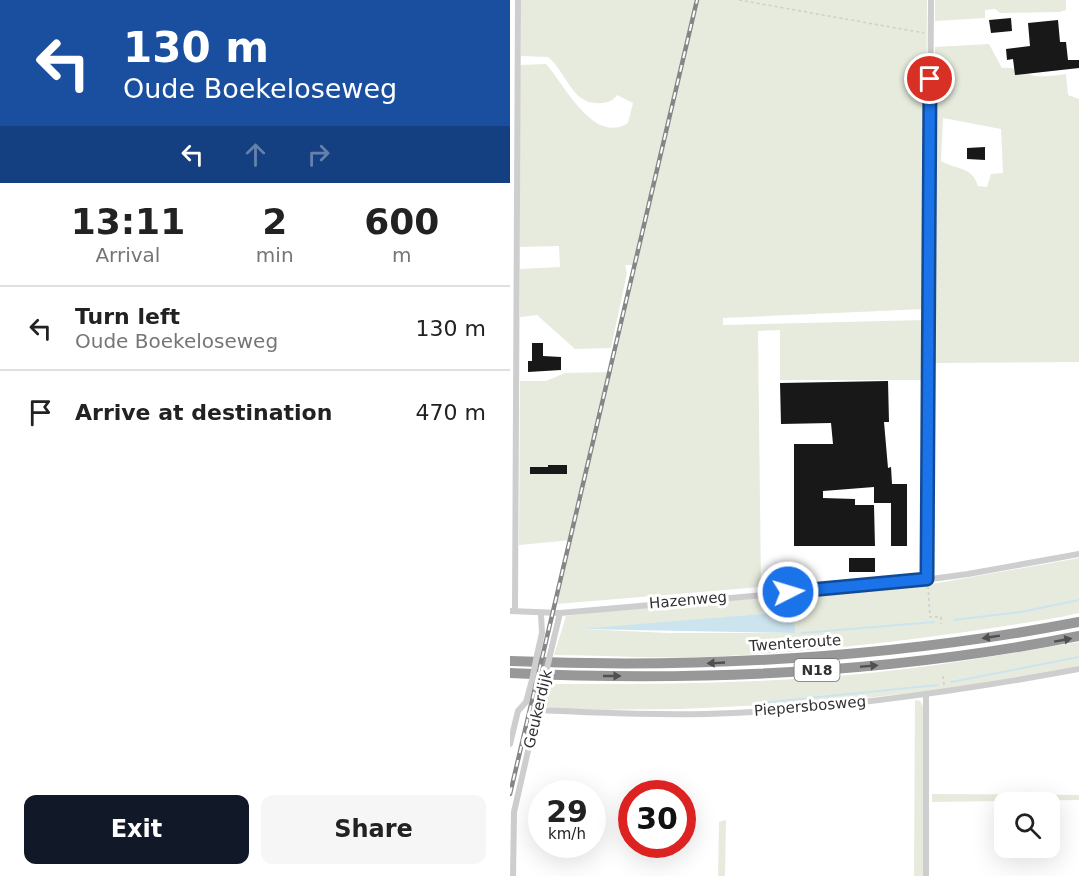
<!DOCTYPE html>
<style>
body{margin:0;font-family:"DejaVu Sans",sans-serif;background:#f6f6f6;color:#222;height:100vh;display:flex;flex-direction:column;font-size:22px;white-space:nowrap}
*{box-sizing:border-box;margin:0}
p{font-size:20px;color:#767676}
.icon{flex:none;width:33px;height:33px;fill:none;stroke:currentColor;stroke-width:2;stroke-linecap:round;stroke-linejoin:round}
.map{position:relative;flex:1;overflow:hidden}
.panel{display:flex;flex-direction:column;background:#fff;width:510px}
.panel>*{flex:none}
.top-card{background:#1a4fa0;color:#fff;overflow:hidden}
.controls{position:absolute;left:484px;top:792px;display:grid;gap:12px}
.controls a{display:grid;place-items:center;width:66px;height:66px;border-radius:12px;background:#fff;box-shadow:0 6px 24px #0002;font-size:30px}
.speed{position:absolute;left:18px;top:780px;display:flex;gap:12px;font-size:30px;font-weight:700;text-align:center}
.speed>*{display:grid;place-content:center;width:78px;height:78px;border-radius:50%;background:#fff;box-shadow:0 6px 24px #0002;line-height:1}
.speed small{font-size:15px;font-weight:400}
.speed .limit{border:9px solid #d22;background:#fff;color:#111}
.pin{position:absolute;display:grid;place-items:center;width:51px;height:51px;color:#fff;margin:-26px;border:3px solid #fff;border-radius:50%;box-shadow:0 2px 6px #0007}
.me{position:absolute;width:66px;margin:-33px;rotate:85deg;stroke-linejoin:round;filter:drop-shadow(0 0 4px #0008)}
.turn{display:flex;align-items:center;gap:21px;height:126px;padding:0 24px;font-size:27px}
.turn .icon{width:78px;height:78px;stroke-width:2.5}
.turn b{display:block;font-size:42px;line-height:51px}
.lanes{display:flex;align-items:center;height:57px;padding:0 24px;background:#0003;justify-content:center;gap:30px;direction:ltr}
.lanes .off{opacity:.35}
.eta{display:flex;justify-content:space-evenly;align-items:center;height:102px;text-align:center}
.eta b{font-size:36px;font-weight:800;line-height:42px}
.button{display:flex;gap:12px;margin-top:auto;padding:12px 24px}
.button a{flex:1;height:69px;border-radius:12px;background:#111827;color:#fff;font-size:24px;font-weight:800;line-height:69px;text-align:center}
.button a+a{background:#f6f6f6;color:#222}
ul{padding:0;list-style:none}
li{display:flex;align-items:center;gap:18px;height:84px;padding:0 24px;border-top:2px solid #e0e0e0}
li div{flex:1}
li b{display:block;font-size:22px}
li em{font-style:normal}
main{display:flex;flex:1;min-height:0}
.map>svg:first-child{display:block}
.green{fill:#e6ebdd;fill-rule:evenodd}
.water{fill:#cce4ee}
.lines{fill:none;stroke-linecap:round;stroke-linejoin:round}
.stream{stroke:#cce4ee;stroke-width:2}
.building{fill:#181818}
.path{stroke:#cecece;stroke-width:1.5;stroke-dasharray:3 3;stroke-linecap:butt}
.street{stroke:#cecece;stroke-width:6}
.highway{stroke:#989898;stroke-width:10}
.rail-casing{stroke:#868686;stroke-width:4.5}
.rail{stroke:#fff;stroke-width:2;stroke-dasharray:7;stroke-linecap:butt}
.street-bridge{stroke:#cecece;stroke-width:6}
.oneway{fill:#505050}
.route-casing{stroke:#114b97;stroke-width:15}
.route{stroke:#1a73e8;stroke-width:10}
.labels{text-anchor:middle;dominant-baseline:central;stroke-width:6;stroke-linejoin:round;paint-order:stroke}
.shield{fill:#fff;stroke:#6f6f6f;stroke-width:1.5}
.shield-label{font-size:14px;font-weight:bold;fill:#313131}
.street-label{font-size:15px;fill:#313131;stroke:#fff}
</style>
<main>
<section class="panel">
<div class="top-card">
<div class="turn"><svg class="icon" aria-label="left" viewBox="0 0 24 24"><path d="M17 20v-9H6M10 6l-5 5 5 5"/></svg><div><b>130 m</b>Oude Boekeloseweg</div></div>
<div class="lanes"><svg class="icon" aria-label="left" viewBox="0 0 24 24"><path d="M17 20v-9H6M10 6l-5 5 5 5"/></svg><svg class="icon off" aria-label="ahead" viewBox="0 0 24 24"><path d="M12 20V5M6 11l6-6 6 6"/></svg><svg class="icon off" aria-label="right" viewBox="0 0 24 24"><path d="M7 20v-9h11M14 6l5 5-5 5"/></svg></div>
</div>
<div class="eta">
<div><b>13:11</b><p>Arrival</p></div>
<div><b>2</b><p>min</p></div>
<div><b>600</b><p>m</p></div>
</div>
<ul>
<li><svg class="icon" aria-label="left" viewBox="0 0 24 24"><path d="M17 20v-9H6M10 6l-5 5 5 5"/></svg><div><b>Turn left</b><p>Oude Boekeloseweg</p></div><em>130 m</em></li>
<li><svg class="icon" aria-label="arrive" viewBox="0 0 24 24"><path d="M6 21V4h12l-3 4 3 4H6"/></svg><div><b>Arrive at destination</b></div><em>470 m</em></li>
</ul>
<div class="button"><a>Exit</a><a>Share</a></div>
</section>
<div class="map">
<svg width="569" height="876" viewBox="0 0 569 876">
<rect width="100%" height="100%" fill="#fff"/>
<g class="green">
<path d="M11 0H417L415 309 213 318V325L416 320 414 380H270V330L248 331 251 587 47 604 62 540 9 545 10 381H36L55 373 102 372 127 265H115L117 273 101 348 65 349 27 315 10 317V269L50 267 49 246 10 247V65L36 64C55 85 83 145 118 123L123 103 107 95C103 101 97 103 90 103 62 106 56 71 38 57L11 56Z"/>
<polygon points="425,0 556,0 556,10 549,12 490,13 485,9 475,10 475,18 425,21"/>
<path d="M479 44 492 68C505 67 510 71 521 75 532 78 545 75 556 74L558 95 569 99V362L424 363 425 47ZM433 118 491 129 493 173 481 174 477 187 468 186C462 166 447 170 431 161Z"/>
<path d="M569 558V613L551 617C433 637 314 652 194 657 144 659 94 655 44 655L56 616 144 605 428 583ZM274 612 284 633H160L69 629 110 627Z"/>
<path d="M569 642V666L431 690 318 702 171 709 61 710 33 707 38 684C138 684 238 684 339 675 416 668 493 655 569 642Z"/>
<polygon points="405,700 410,701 413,706 413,876 404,876"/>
<polygon points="422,794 569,795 569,800 422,802"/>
<polygon points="216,820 215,876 208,876 209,822"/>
</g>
<polygon class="water" points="274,612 284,619 285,633 69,629"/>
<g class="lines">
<g class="stream">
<polyline points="444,620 511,612 569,600"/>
<polyline points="292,633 424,622"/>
<polyline points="441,682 569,657"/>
<polyline points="250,703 428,685"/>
</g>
</g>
<g class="building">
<polygon points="501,18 502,31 481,33 479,20"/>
<polygon points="548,20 550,42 556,42 558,60 569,60 569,68 505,75 503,59 497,60 496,49 520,46 518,23"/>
<polygon points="475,147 475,160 457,159 457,148"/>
<polygon points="22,343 33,343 33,356 51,357 51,370 18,372 18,361 22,361"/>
<polygon points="378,381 379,422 374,422 378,468 381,467 382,484 397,484 397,546 381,546 381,503 364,503 364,487 313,491 313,498 345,499 345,505 364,505 365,546 284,546 284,444 323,444 321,423 271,424 270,383"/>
<polygon points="38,465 57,465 57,474 20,474 20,467 38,467"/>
<rect x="339" y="558" width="26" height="14"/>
</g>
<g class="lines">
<g class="path">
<polyline points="229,0 414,33"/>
<polyline points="418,586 420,617 431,617 431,624"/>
<polyline points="433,676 434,685"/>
</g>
<g class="street">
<polyline points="417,579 421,0"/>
<polyline points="0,611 50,613 392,583 458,574 569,554"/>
<polyline points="5,611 8,0"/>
<polyline points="27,655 32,633 31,614"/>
<polyline points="40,655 50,613"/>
<polyline points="416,695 416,876"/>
<path d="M28 710C93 713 159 716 224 713 340 707 455 690 569 669"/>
<polyline points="0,744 8,711 16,702 22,680"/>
<polyline points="3,876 4,812 34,681"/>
</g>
<g class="highway">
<path d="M0 661C191 669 381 658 569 622"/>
<path d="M0 673C190 682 382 673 569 636"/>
</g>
<defs>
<polyline id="rail" points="0,794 187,0"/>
</defs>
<use href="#rail" class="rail-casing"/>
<use href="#rail" class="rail"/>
<g class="street-bridge">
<polyline points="22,680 27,655"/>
<polyline points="34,681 40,655"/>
</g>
</g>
<defs><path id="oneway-solid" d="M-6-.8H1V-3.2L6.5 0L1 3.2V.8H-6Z" transform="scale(1.5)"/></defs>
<g class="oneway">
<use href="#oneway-solid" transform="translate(481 637) rotate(171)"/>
<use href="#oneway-solid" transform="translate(553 640) rotate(-10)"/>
<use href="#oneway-solid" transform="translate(206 663) rotate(177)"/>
<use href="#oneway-solid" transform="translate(359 666) rotate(-5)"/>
<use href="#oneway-solid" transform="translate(102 676)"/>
</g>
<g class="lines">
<defs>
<polyline id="route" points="278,592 417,579 420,79"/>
</defs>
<use href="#route" class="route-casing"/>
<use href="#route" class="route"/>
</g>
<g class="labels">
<rect class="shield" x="284.5" y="659" width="45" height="22" rx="4.5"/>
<g class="shield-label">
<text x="307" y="670">N18</text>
</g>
<g class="street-label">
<text transform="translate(178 600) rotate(-5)">Hazenweg</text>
<text transform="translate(285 643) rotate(-4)">Twenteroute</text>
<text transform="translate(300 706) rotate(-5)">Piepersbosweg</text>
<text transform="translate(28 709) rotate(-77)">Geukerdijk</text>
</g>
</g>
</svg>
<div class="controls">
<a><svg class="icon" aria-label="search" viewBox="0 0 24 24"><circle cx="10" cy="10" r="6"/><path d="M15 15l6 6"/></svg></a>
</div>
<div class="speed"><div>29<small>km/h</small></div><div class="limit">30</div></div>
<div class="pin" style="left:420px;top:79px;background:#d93025"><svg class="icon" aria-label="arrive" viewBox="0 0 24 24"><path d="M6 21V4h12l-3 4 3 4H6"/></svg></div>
<svg class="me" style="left:278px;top:592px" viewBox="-20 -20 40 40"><circle r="17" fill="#1a73e8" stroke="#fff" stroke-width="3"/><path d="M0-11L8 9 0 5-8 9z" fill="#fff"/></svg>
</div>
</main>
